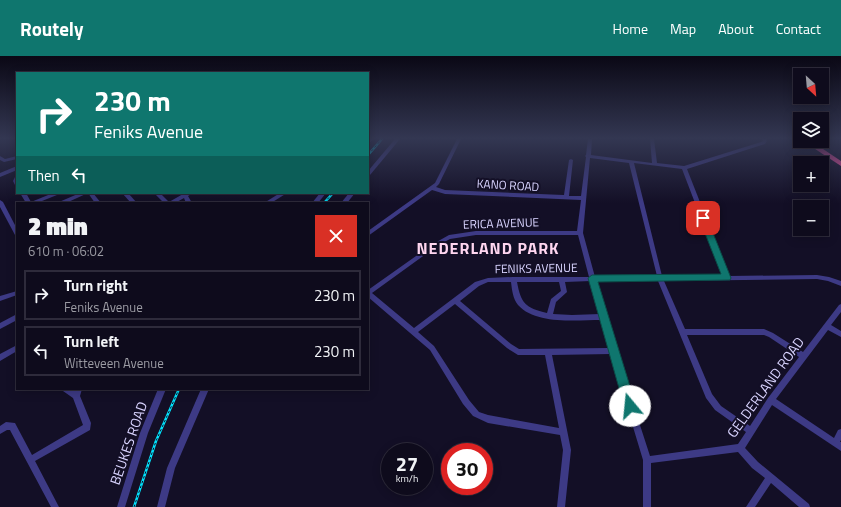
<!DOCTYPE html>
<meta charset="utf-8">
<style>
body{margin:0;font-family:"Titillium Web",sans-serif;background:#1c1929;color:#f1f3f6;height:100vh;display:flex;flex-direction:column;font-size:15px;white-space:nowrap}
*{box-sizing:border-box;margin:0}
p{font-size:13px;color:#9b9ba3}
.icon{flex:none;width:22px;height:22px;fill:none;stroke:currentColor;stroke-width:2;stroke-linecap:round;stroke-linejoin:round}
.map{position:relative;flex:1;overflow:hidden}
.drawer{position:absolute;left:16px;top:146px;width:353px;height:188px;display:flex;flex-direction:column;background:#0e0b1c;border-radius:0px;box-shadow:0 2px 10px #0003,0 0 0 1px #2e2b3b}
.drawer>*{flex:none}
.banner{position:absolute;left:16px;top:16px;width:353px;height:122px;border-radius:0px;box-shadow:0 2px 10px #0003,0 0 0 1px #2e2b3b;background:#0f766e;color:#fff;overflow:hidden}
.needle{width:26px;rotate:154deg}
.controls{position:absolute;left:793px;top:12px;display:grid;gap:8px}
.controls a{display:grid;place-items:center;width:36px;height:36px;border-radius:0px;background:#0e0b1c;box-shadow:0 2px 10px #0003,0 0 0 1px #2e2b3b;font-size:20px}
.speed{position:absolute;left:381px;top:387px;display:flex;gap:8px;font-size:20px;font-weight:700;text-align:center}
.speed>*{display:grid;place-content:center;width:52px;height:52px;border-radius:50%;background:#0e0b1c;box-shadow:0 2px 10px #0003,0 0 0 1px #2e2b3b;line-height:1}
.speed small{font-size:10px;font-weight:400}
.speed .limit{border:6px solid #d22;background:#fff;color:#111}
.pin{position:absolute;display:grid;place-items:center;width:34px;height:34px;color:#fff;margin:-17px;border-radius:8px;box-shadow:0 2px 6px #0006}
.me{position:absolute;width:44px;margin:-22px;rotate:343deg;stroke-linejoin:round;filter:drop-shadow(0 0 3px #0008)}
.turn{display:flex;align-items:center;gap:14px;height:84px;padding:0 12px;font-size:18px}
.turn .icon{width:52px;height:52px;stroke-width:2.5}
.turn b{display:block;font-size:28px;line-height:34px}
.then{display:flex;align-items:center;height:38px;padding:0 12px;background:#0003;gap:8px;font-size:15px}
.round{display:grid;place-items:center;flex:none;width:42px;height:42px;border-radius:0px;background:#1c1929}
.head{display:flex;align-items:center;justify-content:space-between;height:68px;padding:0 12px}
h1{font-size:24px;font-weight:800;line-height:30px}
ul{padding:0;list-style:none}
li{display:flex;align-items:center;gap:12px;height:50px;margin:0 8px 6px;padding:0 4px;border:2px solid #2e2b3b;border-radius:0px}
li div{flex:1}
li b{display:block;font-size:15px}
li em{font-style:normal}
header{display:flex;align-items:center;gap:24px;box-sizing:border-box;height:56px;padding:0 20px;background:#0f766e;color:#fff}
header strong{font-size:19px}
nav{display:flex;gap:22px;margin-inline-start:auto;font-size:14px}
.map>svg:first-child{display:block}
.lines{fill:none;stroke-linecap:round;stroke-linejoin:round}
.minor{fill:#3d3a85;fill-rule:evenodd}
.highway{fill:#ff4fa3;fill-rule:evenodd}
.rail-casing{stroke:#00e5ff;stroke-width:2.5}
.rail{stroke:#130f26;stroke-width:1;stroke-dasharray:2.5;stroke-linecap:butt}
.route{fill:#0f766e;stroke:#0a4d48}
.labels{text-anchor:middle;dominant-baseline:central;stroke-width:4;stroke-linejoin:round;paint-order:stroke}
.street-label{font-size:12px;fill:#d9d4ff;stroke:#130f26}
.near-street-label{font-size:14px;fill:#d9d4ff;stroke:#130f26}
.district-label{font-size:16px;font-weight:bold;letter-spacing:1px;fill:#ffd6f0;stroke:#130f26}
</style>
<header>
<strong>Routely</strong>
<nav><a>Home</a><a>Map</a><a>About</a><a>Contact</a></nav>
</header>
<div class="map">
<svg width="841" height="451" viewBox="0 0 841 451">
<rect width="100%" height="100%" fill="#130f26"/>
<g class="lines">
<g class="minor">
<polygon points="369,83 374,83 368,88 368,84"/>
<polygon points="395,83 400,83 370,119 368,120 368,115"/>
<path d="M457 83H461L439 128 436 131 445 134 564 139 569 104 571 103 573 104 569 140H581L586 101 585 100 586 99 588 83H592L591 99 652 107 650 83H654L657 107 684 110 761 86 763 85 762 83H766L767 85 765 88 687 113 729 220 817 219 829 221 841 225V230L828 225 817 223 664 225 685 273H764L773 277 803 296 839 249 841 248V256L831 269 841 275V281L828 274 776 343 834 382 838 374 841 373V384L840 386H841V395L772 349 745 392 758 406 809 448 810 451H799L771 427 755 451H746L765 422 752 412 738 396 651 407V451H643V404L611 298 552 299 571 394 565 451H557L563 394 560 379 488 367 473 360 463 348 430 294 368 241V234L433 188 449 179 476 175H577L581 144 445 138 432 134 368 180V175L435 127ZM590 102 629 107 657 220 595 221 583 177ZM634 107 682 113 723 220H662ZM476 179H578L589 221H513L488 222 475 226 414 272 372 237 437 190 450 183ZM591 225 600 258 572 259 553 258 556 246 567 236 565 226ZM597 225H658L706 342 715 354 746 376 738 388 650 400 616 295ZM488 226H511C512 234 513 243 518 249 536 269 577 264 601 264L609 292 519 293 511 288 460 245 479 230ZM517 226H559L561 235 551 243 547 257C525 252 521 247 517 226ZM455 248 507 292 518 299H545L559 372 488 359 479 356 469 344 434 290 418 276ZM687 279H764L769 281 799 301 768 342 750 370 721 350 712 338Z"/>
<polygon points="0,100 5,103 17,100 17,103 4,106 0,104"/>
<polygon points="17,110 17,114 0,121 0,117"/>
<polygon points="17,120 17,130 15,129 13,125 15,121"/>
<polygon points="20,137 26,137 31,146 53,137 57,137 58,138 57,139 37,147 26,147"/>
<polygon points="80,137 93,137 101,147 95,147 88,137 66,147 58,147 59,146"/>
<polygon points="122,137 128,137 137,147 131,147"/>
<polygon points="154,137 160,137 169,146 183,138 193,137 188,140 192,147 186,147 184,142 175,147 164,147"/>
<polygon points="280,137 287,137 271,147 264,147"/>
<polygon points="320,137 326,137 318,147 312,147"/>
<polygon points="349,137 355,137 347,147 341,147"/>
<polygon points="0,144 3,146 17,173 17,180 15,179 0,151"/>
<polygon points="17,235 17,239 0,245 0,240"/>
<polygon points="17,258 17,264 0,273 0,267"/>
<polygon points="17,289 17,295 0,305 0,298"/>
<polygon points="62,333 72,333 74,334 74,333 82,333 80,340 91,367 90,374 35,405 59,451 51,451 11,376 10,374 7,374 0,378 0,370 6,366 15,367 32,399 83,369 73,342 63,335"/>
<polygon points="158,333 166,333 148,377 125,451 117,451 140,377"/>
<polygon points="201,333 209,333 175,412 165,451 157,451 167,412"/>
</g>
<polygon class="highway" points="803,85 811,85 841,105 841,110"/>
<defs>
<g id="rail">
<polyline points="368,99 382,83"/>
<polyline points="324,147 333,137"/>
<polyline points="134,451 156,385 179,333"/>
</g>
</defs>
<use href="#rail" class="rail-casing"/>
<use href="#rail" class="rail"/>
</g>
<linearGradient id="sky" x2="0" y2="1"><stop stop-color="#0a0815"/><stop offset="0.56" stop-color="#333752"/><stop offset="1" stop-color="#333752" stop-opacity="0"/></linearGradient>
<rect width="841" height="147" fill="url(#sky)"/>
<polygon class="route" points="703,159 707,162 731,222 730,224 598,226 636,350 634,353 630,355 626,353 624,350 588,222 592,219 721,218 699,162"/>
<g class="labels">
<g class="street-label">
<text transform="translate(508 129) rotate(3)">KANO ROAD</text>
<text transform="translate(501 167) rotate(-2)">ERICA AVENUE</text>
<text transform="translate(536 212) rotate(-1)">FENIKS AVENUE</text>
</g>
<g class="near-street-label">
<text transform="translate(765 331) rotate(-54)">GELDERLAND ROAD</text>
<text transform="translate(128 387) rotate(-71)">BEUKES ROAD</text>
</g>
<g class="district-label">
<text x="488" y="192">NEDERLAND PARK</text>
</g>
</g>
</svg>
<div class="controls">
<a><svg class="needle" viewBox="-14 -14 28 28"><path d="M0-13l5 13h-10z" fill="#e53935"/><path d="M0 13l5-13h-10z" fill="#9b9ba3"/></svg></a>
<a><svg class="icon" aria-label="layers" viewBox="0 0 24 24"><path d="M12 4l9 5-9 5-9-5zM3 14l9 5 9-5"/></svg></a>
<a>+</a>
<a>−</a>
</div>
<div class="speed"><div>27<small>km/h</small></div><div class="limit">30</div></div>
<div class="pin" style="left:703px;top:162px;background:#d93025"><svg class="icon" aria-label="arrive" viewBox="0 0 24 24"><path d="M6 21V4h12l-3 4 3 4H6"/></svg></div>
<svg class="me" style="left:630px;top:350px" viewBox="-20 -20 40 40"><circle r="19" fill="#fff"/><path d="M0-13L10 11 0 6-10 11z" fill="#0f766e"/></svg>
<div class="banner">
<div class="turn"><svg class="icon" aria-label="right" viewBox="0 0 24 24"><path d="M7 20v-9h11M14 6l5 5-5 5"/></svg><div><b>230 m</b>Feniks Avenue</div></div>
<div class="then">Then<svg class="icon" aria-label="left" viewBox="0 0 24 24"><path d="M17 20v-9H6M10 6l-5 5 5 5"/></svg></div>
</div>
<section class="drawer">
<div class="head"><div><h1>2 min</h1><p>610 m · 06:02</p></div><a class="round" style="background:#d93025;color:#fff"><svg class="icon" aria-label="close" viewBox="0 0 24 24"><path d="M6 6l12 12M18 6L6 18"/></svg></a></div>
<ul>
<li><svg class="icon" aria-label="right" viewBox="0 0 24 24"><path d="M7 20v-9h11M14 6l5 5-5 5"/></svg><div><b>Turn right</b><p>Feniks Avenue</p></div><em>230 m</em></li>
<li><svg class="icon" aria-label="left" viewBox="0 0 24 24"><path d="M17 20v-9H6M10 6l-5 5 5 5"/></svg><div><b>Turn left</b><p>Witteveen Avenue</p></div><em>230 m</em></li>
</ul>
</section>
</div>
